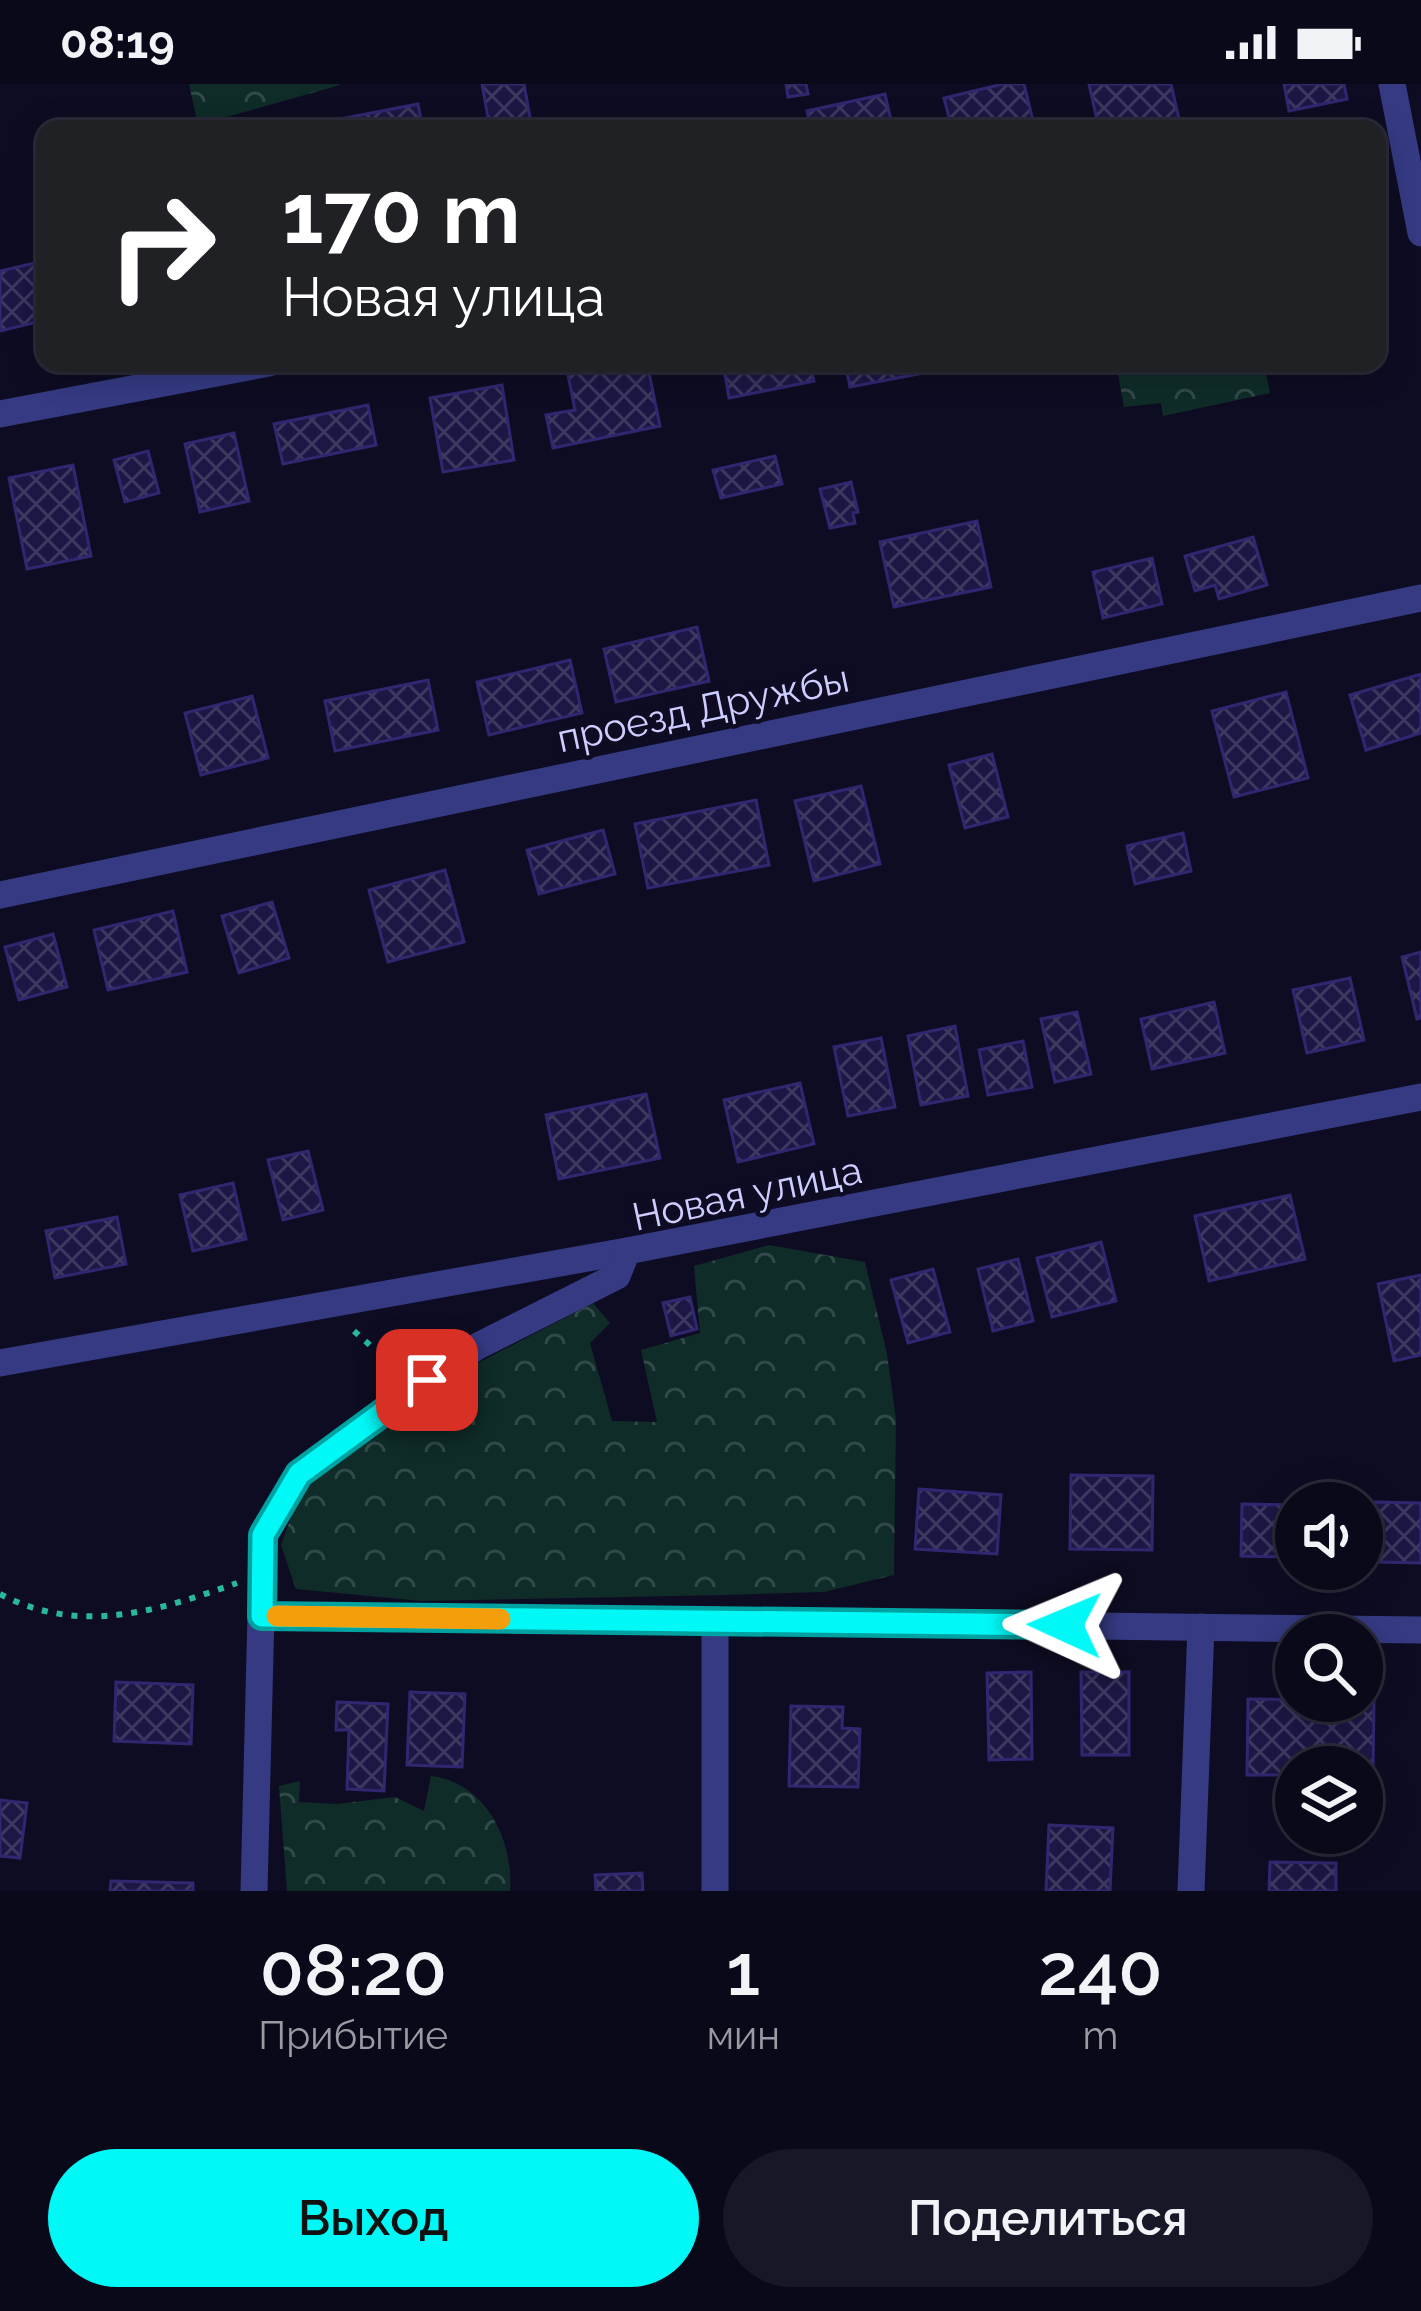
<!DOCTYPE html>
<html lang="ru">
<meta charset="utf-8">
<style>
body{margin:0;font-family:Raleway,sans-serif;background:#181727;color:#f1f3f6;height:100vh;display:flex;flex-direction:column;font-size:45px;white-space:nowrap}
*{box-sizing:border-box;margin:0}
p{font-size:39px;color:#999aa2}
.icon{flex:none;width:66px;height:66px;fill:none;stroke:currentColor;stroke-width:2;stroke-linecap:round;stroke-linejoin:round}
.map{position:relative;height:1807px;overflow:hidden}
.sheet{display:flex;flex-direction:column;background:#0a091a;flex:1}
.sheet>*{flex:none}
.hud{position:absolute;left:36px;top:36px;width:1350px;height:252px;border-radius:24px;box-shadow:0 6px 30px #0003,0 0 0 3px #2a2a39;background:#202124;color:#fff;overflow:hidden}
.tools{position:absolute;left:1275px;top:1398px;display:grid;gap:24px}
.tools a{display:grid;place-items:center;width:108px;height:108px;border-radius:50%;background:#0a091a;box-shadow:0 6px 30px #0003,0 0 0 3px #2a2a39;font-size:60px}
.pin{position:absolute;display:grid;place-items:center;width:102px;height:102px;color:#fff;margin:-51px;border-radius:24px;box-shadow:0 6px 18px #0006}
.me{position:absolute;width:132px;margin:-66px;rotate:271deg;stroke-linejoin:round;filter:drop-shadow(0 0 9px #0008)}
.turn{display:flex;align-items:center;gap:42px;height:252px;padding:0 48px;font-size:54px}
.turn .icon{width:156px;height:156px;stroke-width:2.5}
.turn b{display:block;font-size:84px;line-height:102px}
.eta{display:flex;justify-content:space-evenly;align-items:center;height:204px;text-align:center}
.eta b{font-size:72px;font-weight:600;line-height:84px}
.action{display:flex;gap:24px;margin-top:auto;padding:24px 48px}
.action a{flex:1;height:138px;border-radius:72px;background:#00f8f7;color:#111;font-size:48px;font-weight:600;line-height:138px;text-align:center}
.action a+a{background:#181727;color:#f1f3f6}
.status{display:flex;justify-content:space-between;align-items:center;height:84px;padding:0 60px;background:#0a091a;direction:ltr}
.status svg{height:33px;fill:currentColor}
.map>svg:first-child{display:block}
.forest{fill:url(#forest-crowns)}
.building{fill:url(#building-cross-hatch);stroke:#2f2871;stroke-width:3}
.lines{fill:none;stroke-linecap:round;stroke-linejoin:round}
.path{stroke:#28b8a0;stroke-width:6;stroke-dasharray:6 9;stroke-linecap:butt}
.minor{stroke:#353a83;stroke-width:27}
.route-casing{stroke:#00a1a1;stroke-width:30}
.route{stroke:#00f8f7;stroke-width:21}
.slow{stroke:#f59e0b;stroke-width:21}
.labels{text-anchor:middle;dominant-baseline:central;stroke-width:9;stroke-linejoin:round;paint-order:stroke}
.street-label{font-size:39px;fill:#cdcdff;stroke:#0e0c22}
</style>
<div class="status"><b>08:19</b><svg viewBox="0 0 49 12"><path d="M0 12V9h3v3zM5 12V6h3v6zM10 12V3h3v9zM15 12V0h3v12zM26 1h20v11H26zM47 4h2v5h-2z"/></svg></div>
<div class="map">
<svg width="1421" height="1807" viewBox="0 0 1421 1807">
<defs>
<pattern id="forest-crowns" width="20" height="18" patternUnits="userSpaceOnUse" patternTransform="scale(3)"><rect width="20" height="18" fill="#0f2c28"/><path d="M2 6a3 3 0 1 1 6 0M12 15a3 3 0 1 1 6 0" fill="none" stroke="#314948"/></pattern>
<pattern id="building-cross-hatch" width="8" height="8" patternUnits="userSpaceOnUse" patternTransform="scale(3)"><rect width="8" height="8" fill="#1c1744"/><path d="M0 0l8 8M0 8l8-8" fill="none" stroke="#3c3860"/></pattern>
</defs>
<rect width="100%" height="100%" fill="#0e0c22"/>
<g class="forest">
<polygon points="189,0 340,0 340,1 198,41"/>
<polygon points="1116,279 1264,279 1270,309 1163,332 1161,319 1124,323"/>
<polygon points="769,1161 865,1178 887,1270 896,1335 894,1491 824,1508 724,1511 421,1517 296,1505 281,1461 302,1403 438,1300 593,1219 610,1239 590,1259 612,1337 657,1338 641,1266 700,1249 694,1182"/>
<path d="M431 1692C485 1698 514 1756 510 1807H287L279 1702 300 1697 299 1718 336 1720 395 1713 424 1727Z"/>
</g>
<g class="building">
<polygon points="482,0 524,0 532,45 490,45"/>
<polygon points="786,0 806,0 808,10 788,13"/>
<polygon points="1003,0 1024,0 1035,45 952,45 944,14"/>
<polygon points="1089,0 1171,0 1179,35 1132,45 1099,45"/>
<polygon points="1284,0 1344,0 1347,15 1289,27"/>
<polygon points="885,10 893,45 811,45 807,27"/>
<polygon points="418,20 423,45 342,45 340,35"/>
<polygon points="748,35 751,45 696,45"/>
<polygon points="43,177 45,236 0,247 0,187"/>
<polygon points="601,279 647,279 660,342 553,364 546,331 575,326 567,286"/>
<polygon points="723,279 810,279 814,297 729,314"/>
<polygon points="845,279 933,279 934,287 850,303"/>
<polygon points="502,301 514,376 443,388 430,314"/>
<polygon points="368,321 376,361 283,380 274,340"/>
<polygon points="234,349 249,417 200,428 185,360"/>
<polygon points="148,367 159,409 125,418 114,376"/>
<polygon points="775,372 782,400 721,414 713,386"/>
<polygon points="73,381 91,472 27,485 9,394"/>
<polygon points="851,398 858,428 853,429 855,439 830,444 820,405"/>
<polygon points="977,437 991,503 894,523 880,458"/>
<polygon points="1253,453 1267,501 1219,515 1215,501 1195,507 1185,472"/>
<polygon points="1152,474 1162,520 1103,534 1093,488"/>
<polygon points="697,543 709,597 616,618 604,565"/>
<polygon points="570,576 582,629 489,651 477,598"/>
<polygon points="1421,590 1421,649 1366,666 1350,611"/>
<polygon points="428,596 438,646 335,667 325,617"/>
<polygon points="1286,608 1308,694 1234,713 1212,627"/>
<polygon points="252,612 268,674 201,691 185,629"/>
<polygon points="992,670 1008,733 965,744 949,681"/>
<polygon points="861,702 880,780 814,797 795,717"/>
<polygon points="756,716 769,781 648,804 635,740"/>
<polygon points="603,746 615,790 539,810 527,766"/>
<polygon points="1183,749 1191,787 1135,800 1127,762"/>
<polygon points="445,786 464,858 388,878 369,806"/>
<polygon points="272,818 289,874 239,889 222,832"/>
<polygon points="173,827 187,888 108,906 94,846"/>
<polygon points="53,850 67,903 19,916 5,863"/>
<polygon points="1421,868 1421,934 1417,935 1402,873"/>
<polygon points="1350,894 1364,956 1307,969 1293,906"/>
<polygon points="1214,918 1225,969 1152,985 1141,935"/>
<polygon points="1077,928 1091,990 1055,998 1041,935"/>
<polygon points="955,942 968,1012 921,1021 908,952"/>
<polygon points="881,954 895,1023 848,1032 834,963"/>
<polygon points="1023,957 1032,1003 988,1011 979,966"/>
<polygon points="800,999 814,1060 738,1078 724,1016"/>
<polygon points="646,1010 660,1074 559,1095 546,1031"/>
<polygon points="308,1067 323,1126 283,1136 268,1076"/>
<polygon points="233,1099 246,1155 193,1167 180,1111"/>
<polygon points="1290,1111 1305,1175 1209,1197 1195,1132"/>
<polygon points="117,1133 126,1180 55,1194 46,1147"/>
<polygon points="1101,1158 1116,1217 1052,1233 1037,1174"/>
<polygon points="1018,1175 1033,1237 993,1247 978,1185"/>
<polygon points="933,1185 950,1248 908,1259 891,1196"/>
<polygon points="1421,1191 1421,1271 1394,1277 1378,1200"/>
<polygon points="690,1213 697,1245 671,1252 663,1219"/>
<polygon points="1071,1391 1153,1392 1152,1466 1070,1465"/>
<polygon points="919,1405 1001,1411 997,1470 915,1465"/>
<polygon points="1375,1418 1421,1419 1421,1479 1374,1478"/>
<polygon points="1242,1420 1290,1421 1290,1473 1241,1472"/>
<polygon points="1031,1588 1032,1675 989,1676 987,1589"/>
<polygon points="1081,1588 1129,1588 1129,1671 1082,1671"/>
<polygon points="116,1598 193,1601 191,1660 114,1657"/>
<polygon points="410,1608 465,1610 462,1683 407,1681"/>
<polygon points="1248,1615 1374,1616 1373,1692 1362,1692 1362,1683 1296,1683 1296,1691 1247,1691"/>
<polygon points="337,1618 388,1620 384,1707 347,1705 349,1646 336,1646"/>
<polygon points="791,1622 843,1623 842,1644 860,1645 858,1703 789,1702"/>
<polygon points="0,1716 27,1719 20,1774 0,1772"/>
<polygon points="1049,1741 1113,1744 1110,1807 1046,1807"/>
<polygon points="1270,1778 1336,1779 1336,1807 1269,1807"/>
<polygon points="642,1789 643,1807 596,1807 595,1791"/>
<polygon points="111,1797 193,1799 193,1807 110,1807"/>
</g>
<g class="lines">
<g class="path">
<polyline points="354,1247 371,1262 411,1274"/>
<path d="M0 1510C80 1552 158 1527 237 1499"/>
</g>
<g class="minor">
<polyline points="1392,0 1421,149"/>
<polyline points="0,330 269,279"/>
<polyline points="0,811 1421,514"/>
<polyline points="0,1279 627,1167"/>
<polyline points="262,1532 1421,1546"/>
<polyline points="254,1807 263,1451 299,1390 476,1263 617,1192 627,1167 1421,1013"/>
<polyline points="715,1807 715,1537"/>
<polyline points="1191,1807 1201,1543"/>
</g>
</g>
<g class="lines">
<defs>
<polyline id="route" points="427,1296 299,1390 263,1451 262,1532 1065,1541"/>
</defs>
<use href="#route" class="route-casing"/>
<use href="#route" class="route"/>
<polyline class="slow" points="277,1532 500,1535"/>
</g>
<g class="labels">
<g class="street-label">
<text transform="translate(703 624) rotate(-12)">проезд Дружбы</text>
<text transform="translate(747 1109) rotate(-12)">Новая улица</text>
</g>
</g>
</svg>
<div class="tools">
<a><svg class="icon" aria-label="sound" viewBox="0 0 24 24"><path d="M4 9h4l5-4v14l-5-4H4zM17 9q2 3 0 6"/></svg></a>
<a><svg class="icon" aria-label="search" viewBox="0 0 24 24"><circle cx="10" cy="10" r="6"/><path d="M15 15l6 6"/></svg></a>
<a><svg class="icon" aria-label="layers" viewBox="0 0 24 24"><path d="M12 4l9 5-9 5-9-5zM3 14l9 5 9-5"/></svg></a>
</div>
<div class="pin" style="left:427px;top:1296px;background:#d93025"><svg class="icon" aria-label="arrive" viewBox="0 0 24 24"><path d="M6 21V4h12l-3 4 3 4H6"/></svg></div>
<svg class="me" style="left:1065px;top:1541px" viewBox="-20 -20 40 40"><path d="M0-17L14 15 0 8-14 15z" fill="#00f8f7" stroke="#fff" stroke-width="4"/></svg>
<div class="hud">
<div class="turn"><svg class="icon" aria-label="right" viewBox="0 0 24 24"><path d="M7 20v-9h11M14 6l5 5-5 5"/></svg><div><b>170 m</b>Новая улица</div></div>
</div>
</div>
<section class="sheet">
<div class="eta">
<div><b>08:20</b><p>Прибытие</p></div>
<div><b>1</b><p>мин</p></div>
<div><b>240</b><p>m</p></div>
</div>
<div class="action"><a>Выход</a><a>Поделиться</a></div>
</section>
